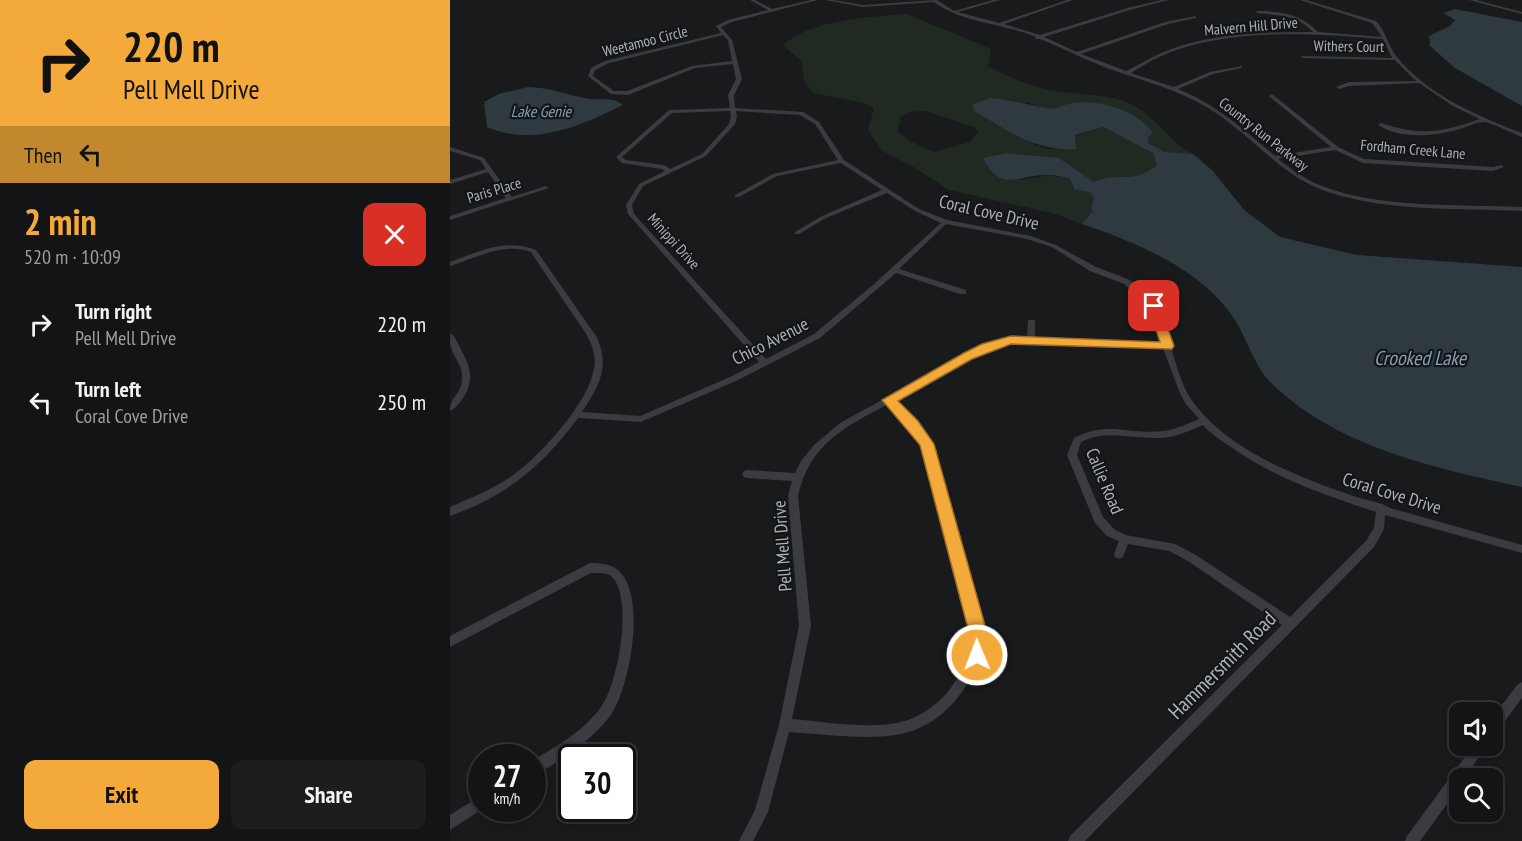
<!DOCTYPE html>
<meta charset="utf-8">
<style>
body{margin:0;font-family:"PT Sans Narrow",sans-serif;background:#1c1d1e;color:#f1f3f6;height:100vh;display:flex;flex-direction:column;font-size:22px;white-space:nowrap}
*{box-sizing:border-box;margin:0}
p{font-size:20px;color:#9d9ea0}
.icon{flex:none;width:33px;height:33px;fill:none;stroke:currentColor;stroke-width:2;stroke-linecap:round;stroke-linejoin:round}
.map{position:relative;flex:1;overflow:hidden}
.side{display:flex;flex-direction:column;background:#131415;width:450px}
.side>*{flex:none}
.guide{background:#f3aa3a;color:#111;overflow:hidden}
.tools{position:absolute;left:999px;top:702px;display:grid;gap:12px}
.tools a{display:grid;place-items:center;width:54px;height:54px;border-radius:12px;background:#131415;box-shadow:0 3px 9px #0003,0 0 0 2px #323334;font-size:30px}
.speed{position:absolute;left:18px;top:744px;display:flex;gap:12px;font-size:30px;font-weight:700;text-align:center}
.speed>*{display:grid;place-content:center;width:78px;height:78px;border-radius:50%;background:#131415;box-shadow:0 3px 9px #0003,0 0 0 2px #323334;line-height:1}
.speed small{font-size:15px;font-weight:400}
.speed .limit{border:3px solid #111;border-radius:9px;background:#fff;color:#111}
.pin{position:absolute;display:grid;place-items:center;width:51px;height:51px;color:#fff;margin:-26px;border-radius:12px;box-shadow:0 3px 9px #0006}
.me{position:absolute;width:66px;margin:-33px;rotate:359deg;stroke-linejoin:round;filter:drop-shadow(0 0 4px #0008)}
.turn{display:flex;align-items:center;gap:21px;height:126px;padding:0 24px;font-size:27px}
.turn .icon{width:78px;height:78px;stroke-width:2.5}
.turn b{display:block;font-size:42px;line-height:51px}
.then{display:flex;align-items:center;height:57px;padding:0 24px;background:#0003;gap:12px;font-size:22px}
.round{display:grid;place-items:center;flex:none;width:63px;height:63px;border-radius:12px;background:#1c1d1e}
.headline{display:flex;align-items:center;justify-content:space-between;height:102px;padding:0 24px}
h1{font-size:36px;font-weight:800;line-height:45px;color:#f3aa3a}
.action{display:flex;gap:12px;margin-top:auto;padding:12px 24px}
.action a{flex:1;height:69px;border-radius:12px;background:#f3aa3a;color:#111;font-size:24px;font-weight:800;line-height:69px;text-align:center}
.action a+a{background:#1c1d1e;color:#f1f3f6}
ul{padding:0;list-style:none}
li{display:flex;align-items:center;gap:18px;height:78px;padding:0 24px}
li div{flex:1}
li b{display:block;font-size:22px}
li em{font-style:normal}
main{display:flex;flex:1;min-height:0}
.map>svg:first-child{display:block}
.green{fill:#212a22;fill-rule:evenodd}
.water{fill:#2f3a40}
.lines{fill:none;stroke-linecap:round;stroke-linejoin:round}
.street{fill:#3a3c41;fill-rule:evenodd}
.route{fill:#f3aa3a;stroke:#9e6e26;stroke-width:1.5}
.labels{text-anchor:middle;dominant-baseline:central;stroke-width:4.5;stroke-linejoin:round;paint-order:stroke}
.far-street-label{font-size:15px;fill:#acb2bb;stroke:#141517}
.far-water-label{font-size:16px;font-style:italic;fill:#83a1b6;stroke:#141517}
.street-label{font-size:18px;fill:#acb2bb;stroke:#141517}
.water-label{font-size:20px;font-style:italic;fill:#83a1b6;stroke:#141517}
.near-street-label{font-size:21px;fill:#acb2bb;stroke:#141517}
</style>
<main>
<section class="side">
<div class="guide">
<div class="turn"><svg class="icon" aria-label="right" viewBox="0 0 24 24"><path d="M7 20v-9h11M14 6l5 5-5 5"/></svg><div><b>220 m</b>Pell Mell Drive</div></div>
<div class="then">Then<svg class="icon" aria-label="left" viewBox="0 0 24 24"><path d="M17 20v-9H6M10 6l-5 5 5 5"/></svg></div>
</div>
<div class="headline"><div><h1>2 min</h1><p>520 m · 10:09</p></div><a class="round" style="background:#d93025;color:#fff"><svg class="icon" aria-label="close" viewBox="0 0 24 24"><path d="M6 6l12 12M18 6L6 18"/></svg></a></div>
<ul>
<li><svg class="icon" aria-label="right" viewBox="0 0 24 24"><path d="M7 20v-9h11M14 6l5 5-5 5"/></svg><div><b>Turn right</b><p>Pell Mell Drive</p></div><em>220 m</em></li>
<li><svg class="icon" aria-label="left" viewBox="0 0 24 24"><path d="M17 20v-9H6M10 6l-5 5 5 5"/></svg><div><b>Turn left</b><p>Coral Cove Drive</p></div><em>250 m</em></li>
</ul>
<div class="action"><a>Exit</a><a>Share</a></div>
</section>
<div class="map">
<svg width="1072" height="841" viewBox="0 0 1072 841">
<rect width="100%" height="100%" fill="#191a1c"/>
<path class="green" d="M457 14 541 49 538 66C560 78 585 89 611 92 634 95 657 94 679 103 705 114 720 144 743 154 727 153 710 155 698 144V137L611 108 597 109 576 102 584 145 598 149H626L625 136 653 127 703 153 707 165C684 185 667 171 644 182L609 158 556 153 533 158 572 180 601 175 620 179 625 190 640 192 644 198 641 207 643 211 632 224 602 213 499 190 462 166 439 155 431 149 418 130 424 108 414 103 363 93 354 80 351 61 333 45C362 19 420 17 457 14ZM476 111 524 127 528 132 520 142 484 152 460 141 447 131 451 117 460 112Z"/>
<g class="water">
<polygon points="1005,9 1072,22 1072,106 1005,68 980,46 979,36 1000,26 1005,20 994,13"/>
<path d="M78 87C100 87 119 96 140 99 152 100 164 97 173 105 131 126 83 147 37 127L34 102 49 94Z"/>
<path d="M541 98C560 100 578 105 596 108 608 110 613 104 623 103 650 99 688 111 703 133L698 137V143L714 152 743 154 763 171 794 210 830 237 907 255 1072 267V487C985 468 890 448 823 385 803 366 797 336 781 314 747 267 685 242 632 224L643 211 641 208 644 198 640 192 625 190 620 179C615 178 608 175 602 175 572 173 551 195 533 158L556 153 609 158 644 182C668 171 684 185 707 165L703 153 653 127 625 135 626 149C584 151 559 131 524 111L523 104Z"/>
</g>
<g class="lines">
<g class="street">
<path d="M300 0H305L322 9 361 0H368L282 22 271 27 282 40 292 79 284 95 285 108 353 112 369 122 394 160 469 209 497 220 581 236 606 245 646 267 680 280 708 306 722 346 721 347C726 364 731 384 741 399 774 447 839 473 892 492 905 497 919 500 932 504 935 505 937 507 940 508L1072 545V553L935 515 934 529 924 547 635 841H618L620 836 832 625 738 561 719 551 678 544 673 557 669 559 665 557 664 554 669 541 657 536 645 523 617 455 624 438C658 420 679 435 713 431 725 430 737 424 749 419L735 403 729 391 713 348 581 342 561 343 540 348 445 400 466 422 482 444 535 636C526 683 495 728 445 735 411 740 374 734 339 732L318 812 303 841H289L305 810 329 725 349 626 338 496 342 481 297 478 294 477 292 474 294 471 297 470 345 473 351 461 364 445 390 423 534 344 561 337H577L578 320H584L585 322V337L712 343 701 307 674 284 640 271 602 247 577 239 496 224 449 269 516 290V294H510L446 273 370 338 286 381 191 422 128 418C92 466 57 496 0 516V507C21 498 43 489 62 476 90 456 152 391 144 354 141 337 129 324 120 310 107 291 94 272 81 252 53 242 27 258 0 266V262C30 251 55 238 86 250L146 336C161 366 149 386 132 412L190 416 280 377 309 362 178 214 176 205 189 184 215 171 212 169 172 163 166 157 219 110 280 108 278 95 286 79 283 64 245 68 178 95 161 94 138 76 141 68 155 61 271 33 266 26 278 20 318 10ZM273 35 278 40 282 61 242 66 177 91H164L143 76 145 70 159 63ZM280 111 281 117 279 124 252 154 220 169 214 165 176 160 172 157 222 113ZM286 111 350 115 365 124 388 160 323 174 285 195V197H289L327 176 391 163 432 190 372 216 345 232V234H349L376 218 437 193 465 211 491 223 424 284 364 334 316 359 184 214 182 205 193 186 256 156 285 124 287 117ZM438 404 460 426 473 445 523 636C519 658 511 676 496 694 486 705 472 715 458 720 424 731 378 722 342 719L361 626 348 496C360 443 394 428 438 404ZM753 425C760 433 769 439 778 445 822 477 874 495 926 512L924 528 916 541 840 617 746 555 725 544 676 535 665 530 653 517 627 455 631 442C656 429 682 439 709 438 724 438 739 431 753 425Z"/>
<path d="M375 0H384L413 5 487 0 504 11 543 0H550L508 12 549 23 617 0H623L554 24 590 35 681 7 712 0H719L683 9 594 37 627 52 715 22 746 16V18L718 24 631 54 676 71C685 67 693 62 701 58 750 33 809 32 863 32 848 15 827 15 806 13L807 11C830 11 852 14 868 32L932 37 922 23 850 0H856L926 21C936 31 938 46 947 57 978 95 1027 116 1072 133V137C1064 134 1039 121 1033 122 1026 122 1017 127 1010 129 984 136 952 140 928 125L931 123C970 136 991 133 1030 119L1003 106 969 83 899 86 889 89 886 87 899 82 966 81 945 60 853 58 851 57 853 56 942 58 933 39C862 33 771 27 705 59 697 63 689 68 681 73L724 87 760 72 792 66V68L763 74 728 89C766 104 794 130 825 156L881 147 820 97 819 96 822 94 888 147 914 159 1043 167 1051 165 1054 167 1043 171 913 163 885 150 828 159C840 168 853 178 867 184 925 209 1009 204 1072 207V211C1009 208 942 212 881 193 831 178 802 134 758 108 727 89 691 80 657 68 633 59 613 48 590 39H585L586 37 578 34C547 23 511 22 484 2L413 7Z"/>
<polygon points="1019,0 1026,0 1072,12 1072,14"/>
<polygon points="0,147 34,158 62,197 96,186 99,188 0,220 0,216 56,198 38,172 0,184 0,180 36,169 30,160 0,151"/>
<path d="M0 333 4 336C15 358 29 375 13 398 10 403 6 408 0 411 0 396 11 395 12 380 14 366 2 356 0 343 0 340 0 337 0 333Z"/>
<path d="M140 563C150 563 163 564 170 572 196 598 180 685 162 713 147 736 108 765 82 775V761C107 746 134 731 151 707 168 684 183 601 163 578 158 572 149 573 141 573L0 647V636Z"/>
<polygon points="1072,682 1072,698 1046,733 1042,735 1042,718 1068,684"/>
<polygon points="1023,746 1036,746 1015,778 1010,778 1010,786 970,841 955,841 957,836"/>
<polygon points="32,795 32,808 34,808 0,830 0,815"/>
</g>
</g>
<polygon class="route" points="704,303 710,306 724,346 722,349 561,344 522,359 448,401 468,421 484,444 538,636 533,661 527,663 520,661 518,655 520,636 470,445 432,400 514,353 532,344 561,336 710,342 698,306"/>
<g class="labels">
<g class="far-street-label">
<text transform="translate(801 26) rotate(-5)">Malvern Hill Drive</text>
<text transform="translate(195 41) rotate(-14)">Weetamoo Circle</text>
<text transform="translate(899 46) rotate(1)">Withers Court</text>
<text transform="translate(814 134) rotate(38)">Country Run Parkway</text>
<text transform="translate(963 149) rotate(5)">Fordham Creek Lane</text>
<text transform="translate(44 190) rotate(-17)">Paris Place</text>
<text transform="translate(224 241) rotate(48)">Minippi Drive</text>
</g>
<g class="far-water-label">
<text x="91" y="111">Lake Genie</text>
</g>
<g class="street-label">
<text transform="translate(539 212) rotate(13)">Coral Cove Drive</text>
<text transform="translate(320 341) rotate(-27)">Chico Avenue</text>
<text transform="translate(655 481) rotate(67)">Callie Road</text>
<text transform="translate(942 493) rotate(17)">Coral Cove Drive</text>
<text transform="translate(332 546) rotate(-94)">Pell Mell Drive</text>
</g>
<g class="water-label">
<text x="970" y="358">Crooked Lake</text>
</g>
<g class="near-street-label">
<text transform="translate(772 665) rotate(-45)">Hammersmith Road</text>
</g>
</g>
</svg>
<div class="tools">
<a><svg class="icon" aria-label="sound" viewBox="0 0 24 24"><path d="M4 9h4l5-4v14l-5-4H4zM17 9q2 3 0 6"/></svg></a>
<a><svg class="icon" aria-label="search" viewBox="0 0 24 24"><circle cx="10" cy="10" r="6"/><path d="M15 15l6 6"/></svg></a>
</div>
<div class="speed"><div>27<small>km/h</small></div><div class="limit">30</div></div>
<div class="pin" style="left:704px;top:306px;background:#d93025"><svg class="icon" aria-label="arrive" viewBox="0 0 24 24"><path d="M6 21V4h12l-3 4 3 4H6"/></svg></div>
<svg class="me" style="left:527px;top:655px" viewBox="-20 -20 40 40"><circle r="17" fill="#f3aa3a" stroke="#fff" stroke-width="3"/><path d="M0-11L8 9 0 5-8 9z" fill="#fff"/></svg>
</div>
</main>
